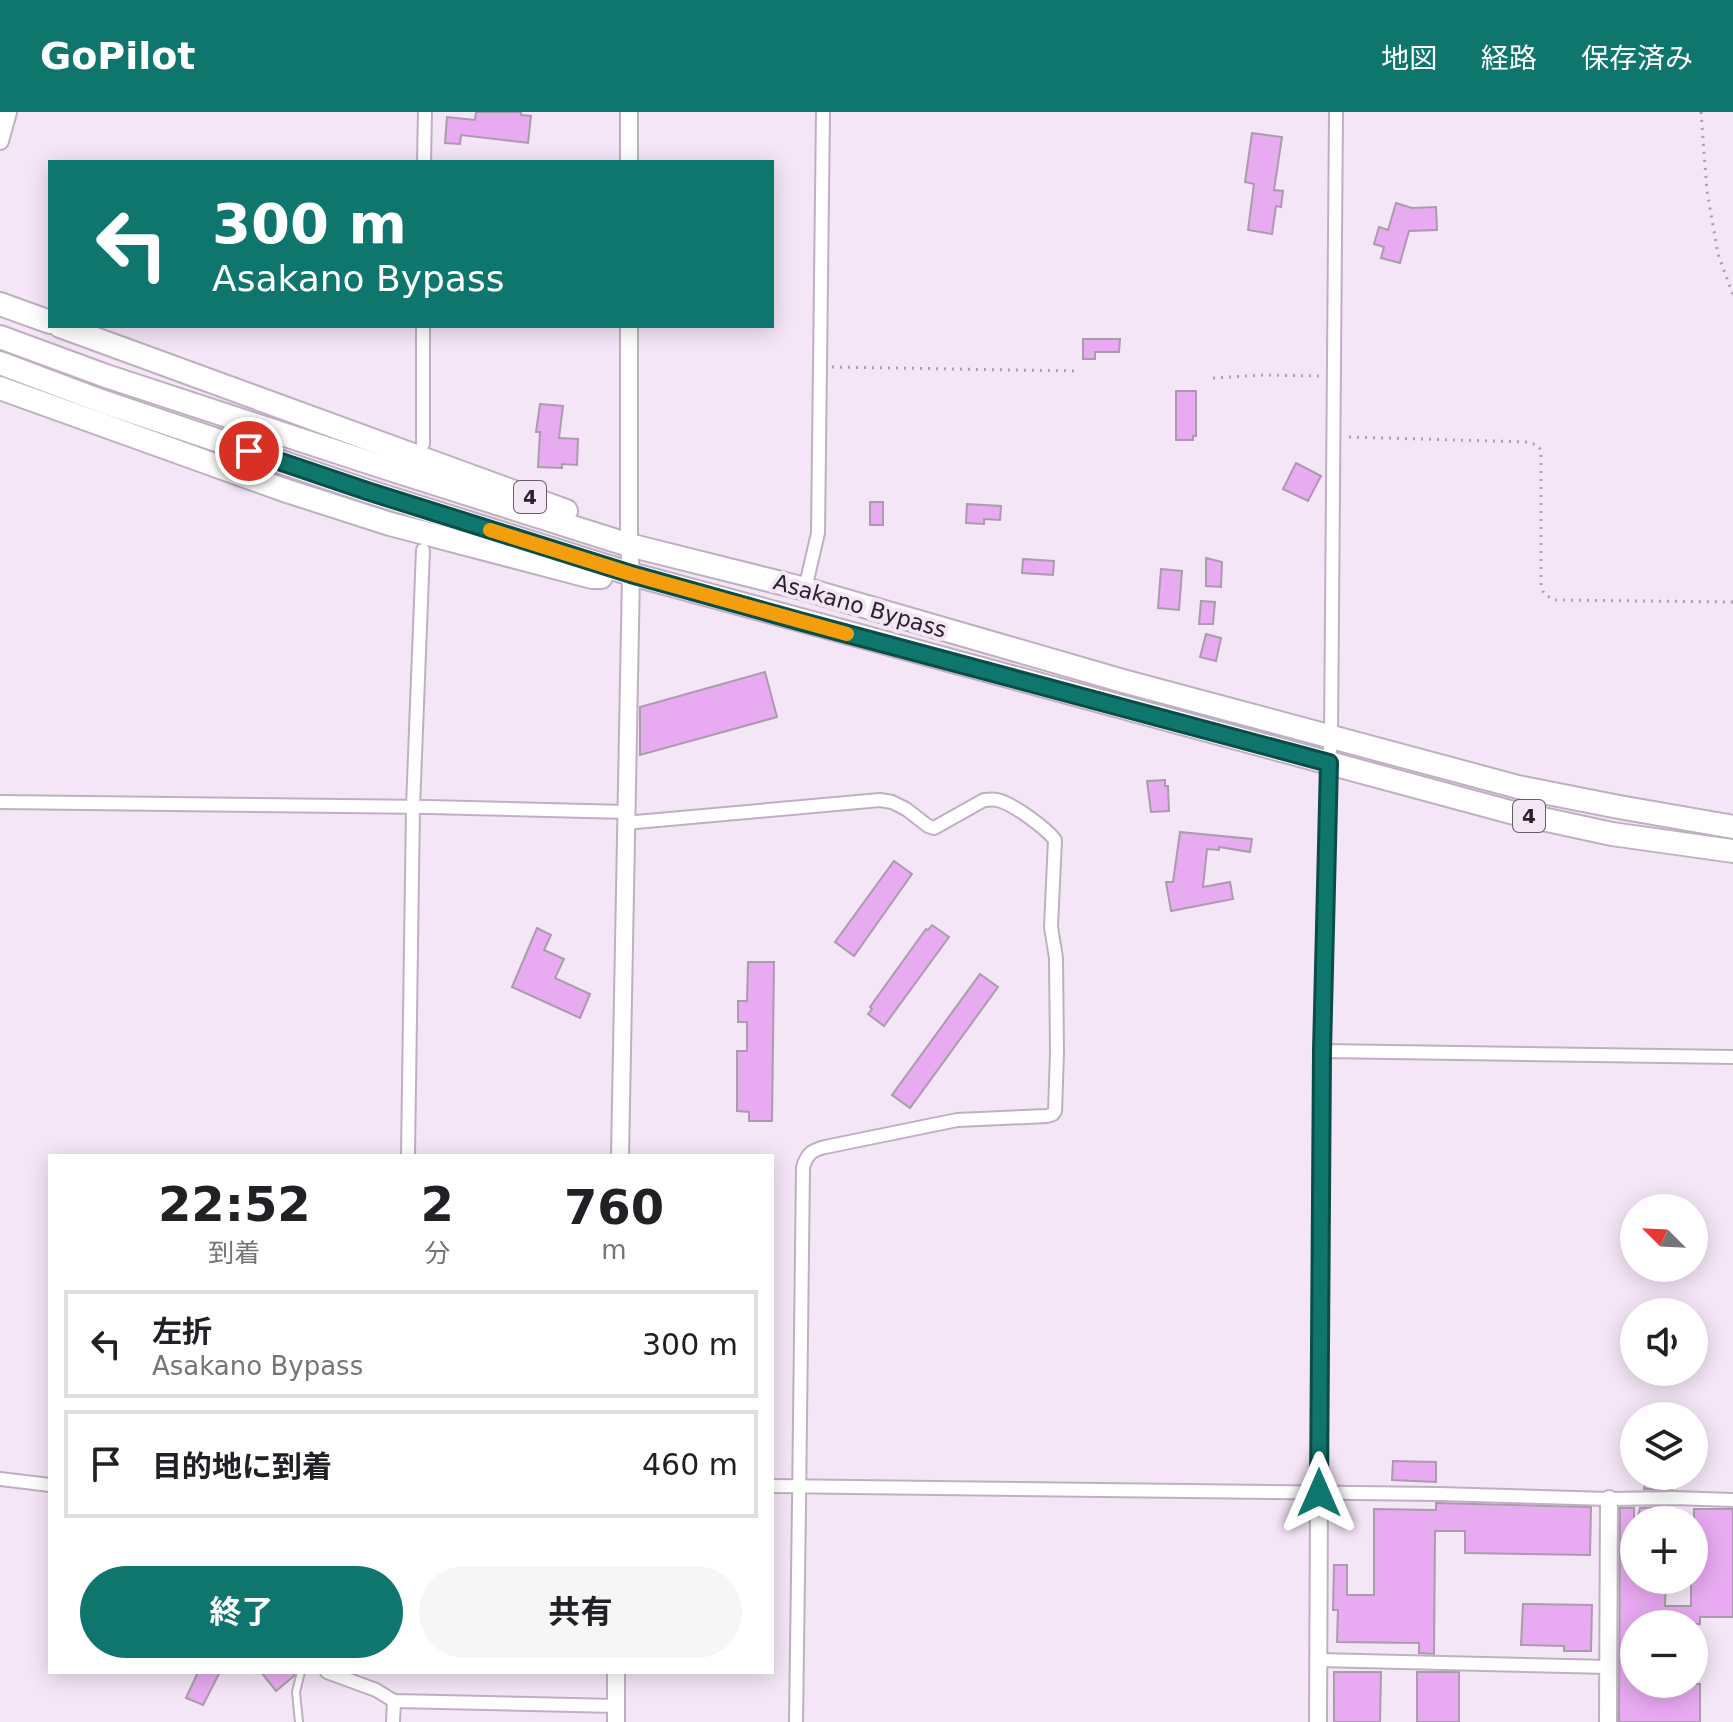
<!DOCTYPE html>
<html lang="ja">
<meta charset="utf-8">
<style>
body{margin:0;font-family:"DejaVu Sans","Noto Sans JP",sans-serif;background:#f6f6f6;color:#202124;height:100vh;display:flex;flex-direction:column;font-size:30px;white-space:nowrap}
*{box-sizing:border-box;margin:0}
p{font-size:26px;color:#757577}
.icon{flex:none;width:44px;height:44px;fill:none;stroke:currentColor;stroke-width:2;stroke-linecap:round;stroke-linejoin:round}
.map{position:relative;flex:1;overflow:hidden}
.details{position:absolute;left:48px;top:1042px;width:726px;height:520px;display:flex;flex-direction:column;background:#fff;border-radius:0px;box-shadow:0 4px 20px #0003}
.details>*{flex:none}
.guide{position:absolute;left:48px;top:48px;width:726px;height:168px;border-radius:0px;box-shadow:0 4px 20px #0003;background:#0f766e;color:#fff;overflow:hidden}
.needle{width:52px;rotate:294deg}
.controls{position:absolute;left:1620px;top:1082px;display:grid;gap:16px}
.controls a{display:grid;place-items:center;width:88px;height:88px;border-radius:50%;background:#fff;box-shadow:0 4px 20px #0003;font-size:40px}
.pin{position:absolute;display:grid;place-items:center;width:68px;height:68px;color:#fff;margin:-34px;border:4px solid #fff;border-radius:50%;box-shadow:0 2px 8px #0007}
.me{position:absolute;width:88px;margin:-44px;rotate:0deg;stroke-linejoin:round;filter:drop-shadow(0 0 6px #0008)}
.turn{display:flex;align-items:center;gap:28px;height:168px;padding:0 32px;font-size:36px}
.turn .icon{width:104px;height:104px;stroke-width:2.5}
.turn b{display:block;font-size:56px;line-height:68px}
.eta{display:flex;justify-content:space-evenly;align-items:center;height:136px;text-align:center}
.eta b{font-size:48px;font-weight:700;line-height:56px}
.cta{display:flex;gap:16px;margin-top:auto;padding:16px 32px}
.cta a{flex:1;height:92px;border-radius:48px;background:#0f766e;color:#fff;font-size:32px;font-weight:700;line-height:92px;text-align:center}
.cta a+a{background:#f6f6f6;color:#202124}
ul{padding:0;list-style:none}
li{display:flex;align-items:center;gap:24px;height:108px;margin:0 16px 12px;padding:0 16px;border:4px solid #e0e0e0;border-radius:0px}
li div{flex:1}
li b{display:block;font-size:30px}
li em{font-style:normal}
header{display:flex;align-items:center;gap:48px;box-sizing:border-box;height:112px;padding:0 40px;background:#0f766e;color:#fff}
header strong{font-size:38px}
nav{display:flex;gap:44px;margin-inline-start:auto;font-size:28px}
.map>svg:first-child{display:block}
.building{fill:#e8aaf1;stroke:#aa9cac;stroke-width:2}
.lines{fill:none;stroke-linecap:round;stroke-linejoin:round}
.service-casing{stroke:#bfb0c1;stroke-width:10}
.minor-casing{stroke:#bfb0c1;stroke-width:16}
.tertiary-casing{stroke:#bfb0c1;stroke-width:20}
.trunk-casing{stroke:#bfb0c1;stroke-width:26}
.path{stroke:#ab9fac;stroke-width:3;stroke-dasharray:2 6;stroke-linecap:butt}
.service{stroke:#fff;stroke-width:6}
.minor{stroke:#fff;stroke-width:12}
.tertiary{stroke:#fff;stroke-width:16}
.trunk{stroke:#fff;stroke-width:22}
.route-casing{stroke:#0a4d48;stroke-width:20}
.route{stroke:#0f766e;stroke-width:14}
.slow{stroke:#f59e0b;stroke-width:14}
.labels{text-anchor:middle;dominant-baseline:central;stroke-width:8;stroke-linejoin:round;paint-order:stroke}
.shield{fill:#f5e6f7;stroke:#665e67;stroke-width:2}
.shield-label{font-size:20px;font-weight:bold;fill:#282329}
.street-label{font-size:22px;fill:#282329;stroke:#f5e6f7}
</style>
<header>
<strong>GoPilot</strong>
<nav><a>地図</a><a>経路</a><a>保存済み</a></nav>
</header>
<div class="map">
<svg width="1733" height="1610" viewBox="0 0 1733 1610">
<rect width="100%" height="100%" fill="#f5e6f7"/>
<g class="building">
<polygon points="476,0 521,0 521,3 531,4 528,31 461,23 460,32 445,31 447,5 475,8"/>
<polygon points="1252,21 1282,25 1274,78 1283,79 1281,95 1276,94 1272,122 1248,118 1254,72 1245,70"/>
<polygon points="1396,91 1412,96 1436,95 1437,118 1409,119 1400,151 1381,146 1384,135 1374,132 1379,115 1388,118"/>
<polygon points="1083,227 1120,227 1119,240 1095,240 1095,247 1083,247"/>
<polygon points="1176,279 1196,279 1196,324 1193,324 1193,328 1176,328"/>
<polygon points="540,292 563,294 559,326 578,327 577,353 562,352 562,356 538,355 540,320 536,320"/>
<polygon points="1296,351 1321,364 1308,389 1283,377"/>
<rect x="870" y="390" width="13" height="23"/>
<polygon points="967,392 1001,394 1000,408 984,407 984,412 966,411"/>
<polygon points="1206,446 1222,450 1221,475 1206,474"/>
<polygon points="1023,447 1054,449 1053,463 1022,461"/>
<polygon points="1161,457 1182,459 1179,498 1158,496"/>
<polygon points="1201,489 1215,490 1213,512 1199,512"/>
<polygon points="1206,522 1221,526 1216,549 1200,545"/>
<polygon points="765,560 777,605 640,643 640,595"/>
<polygon points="1165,668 1165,674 1168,674 1169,699 1151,700 1147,669"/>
<polygon points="1180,720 1252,727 1250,740 1219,735 1219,738 1207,737 1203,775 1230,770 1233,787 1171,799 1166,770 1173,770"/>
<polygon points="894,749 912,762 854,844 835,830"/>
<polygon points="932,813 949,825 884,914 868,902 872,897 870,895 926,817 928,818"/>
<polygon points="537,816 551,823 544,838 564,847 555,866 590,882 580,906 512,875"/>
<polygon points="748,850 774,850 772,1009 749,1009 749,1000 737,999 737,939 747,939 747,910 738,910 738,889 747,889"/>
<polygon points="980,862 998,875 910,996 892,983"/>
<polygon points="1393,1349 1436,1350 1436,1370 1392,1368"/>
<polygon points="1647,1364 1675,1364 1672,1377 1644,1377"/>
<polygon points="1436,1391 1591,1395 1590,1443 1465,1441 1465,1419 1435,1419 1434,1542 1419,1541 1419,1531 1337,1530 1338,1498 1333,1498 1334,1453 1347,1453 1347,1483 1374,1483 1374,1397 1436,1398"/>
<polygon points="1668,1395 1665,1408 1637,1408 1640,1396"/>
<polygon points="1620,1396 1634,1396 1634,1468 1666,1468 1665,1494 1691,1494 1691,1468 1694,1468 1694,1397 1733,1397 1733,1505 1700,1505 1700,1512 1634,1512 1634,1572 1700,1572 1700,1610 1619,1610"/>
<polygon points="1523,1492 1592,1493 1591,1539 1564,1539 1564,1534 1521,1533"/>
<polygon points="198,1560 220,1560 203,1593 186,1586"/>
<polygon points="261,1560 295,1560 294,1564 276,1579"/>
<polygon points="1334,1560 1381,1560 1380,1610 1334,1610"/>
<rect x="1417" y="1560" width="42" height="50"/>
</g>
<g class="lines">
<defs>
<polyline id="service" points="299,1610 296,1580 301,1560"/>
<g id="minor">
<polyline points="424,50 425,0"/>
<polyline points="423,214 423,332"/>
<polyline points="805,477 818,421 823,0"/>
<polyline points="0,690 429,695 626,700"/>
<path d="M625 711 880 688 892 690 906 697 928 714 934 716 984 688C988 688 992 687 997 688 1012 691 1046 716 1055 728L1051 815 1056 846 1057 941 1055 999 1053 1002 1047 1004 957 1008 825 1035C812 1038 807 1042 803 1055 802 1240 798 1425 796 1610"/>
<polyline points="1322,939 1733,945"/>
<polyline points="408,1044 413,695 423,438"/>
<polyline points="0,1367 50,1373"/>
<polyline points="772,1374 1439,1382 1609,1387 1674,1386 1733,1388"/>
<path d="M1319 1381 1322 939 1329 651 1331 625C1332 417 1335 208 1336 0"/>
<polyline points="1319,1548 1609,1555"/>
<polyline points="327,1560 376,1578 394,1589 616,1594"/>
<polyline points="393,1610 394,1589"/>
</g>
<g id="tertiary">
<polyline points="0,29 8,0"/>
<polyline points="629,50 629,0"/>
<polyline points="620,1044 631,462 629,433 629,214"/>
<polyline points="616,1560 616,1610"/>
<polyline points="1318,1610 1319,1381"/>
<polyline points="1608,1610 1609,1387"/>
</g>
<g id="trunk">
<polyline points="0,192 50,210"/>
<polyline points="60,214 566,399"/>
<polyline points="0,225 106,264 380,354 629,433 805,477 1123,569 1518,675 1619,695 1733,715"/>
<polyline points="0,251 101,289 367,379 631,462 1510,700 1612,722 1733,739"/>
<polyline points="0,276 284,378 390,412 592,465 601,465"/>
</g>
</defs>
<use href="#service" class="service-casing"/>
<use href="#minor" class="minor-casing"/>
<use href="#tertiary" class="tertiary-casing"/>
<use href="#trunk" class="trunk-casing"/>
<g class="path">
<polyline points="1701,0 1707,79 1718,142 1733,183"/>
<polyline points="832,255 1074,259"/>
<polyline points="1213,266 1264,263 1319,264"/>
<polyline points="1349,325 1527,330 1537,333 1541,338 1541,474 1544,482 1554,488 1733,490"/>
</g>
<use href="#service" class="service"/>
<use href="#minor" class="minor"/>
<use href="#tertiary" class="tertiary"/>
<use href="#trunk" class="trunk"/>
</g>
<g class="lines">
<defs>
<polyline id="route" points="249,339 367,379 631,462 799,509 1329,651 1322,939 1319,1381"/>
</defs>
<use href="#route" class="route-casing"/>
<use href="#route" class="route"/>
<polyline class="slow" points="490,418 631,462 847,522"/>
</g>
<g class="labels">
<g class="shield">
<rect x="514" y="369" width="32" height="32" rx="6"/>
<rect x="1513" y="688" width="32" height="32" rx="6"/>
</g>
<g class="shield-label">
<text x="530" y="385">4</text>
<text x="1529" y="704">4</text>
</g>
<g class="street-label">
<text transform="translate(860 494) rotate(16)">Asakano Bypass</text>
</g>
</g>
</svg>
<div class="controls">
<a><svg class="needle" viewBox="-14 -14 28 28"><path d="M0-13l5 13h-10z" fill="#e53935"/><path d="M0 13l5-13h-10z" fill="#757577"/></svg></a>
<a><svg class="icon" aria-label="sound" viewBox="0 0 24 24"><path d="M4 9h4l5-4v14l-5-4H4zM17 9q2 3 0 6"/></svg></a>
<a><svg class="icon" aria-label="layers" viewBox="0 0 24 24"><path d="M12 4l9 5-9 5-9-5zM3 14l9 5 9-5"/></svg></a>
<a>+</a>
<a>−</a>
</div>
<div class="pin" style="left:249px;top:339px;background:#d93025"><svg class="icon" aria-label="arrive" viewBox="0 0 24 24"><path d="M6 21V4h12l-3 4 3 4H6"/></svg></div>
<svg class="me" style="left:1319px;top:1381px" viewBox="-20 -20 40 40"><path d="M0-17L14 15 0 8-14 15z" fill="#0f766e" stroke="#fff" stroke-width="4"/></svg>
<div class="guide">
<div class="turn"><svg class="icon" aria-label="left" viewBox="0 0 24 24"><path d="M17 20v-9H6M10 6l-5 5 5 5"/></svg><div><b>300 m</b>Asakano Bypass</div></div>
</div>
<section class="details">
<div class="eta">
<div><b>22:52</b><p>到着</p></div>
<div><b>2</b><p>分</p></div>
<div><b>760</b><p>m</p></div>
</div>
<ul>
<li><svg class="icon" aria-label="left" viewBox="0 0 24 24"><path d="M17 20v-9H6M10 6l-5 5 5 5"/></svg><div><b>左折</b><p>Asakano Bypass</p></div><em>300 m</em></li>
<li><svg class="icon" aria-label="arrive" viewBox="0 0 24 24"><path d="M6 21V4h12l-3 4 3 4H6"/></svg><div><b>目的地に到着</b></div><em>460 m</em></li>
</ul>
<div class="cta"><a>終了</a><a>共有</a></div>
</section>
</div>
